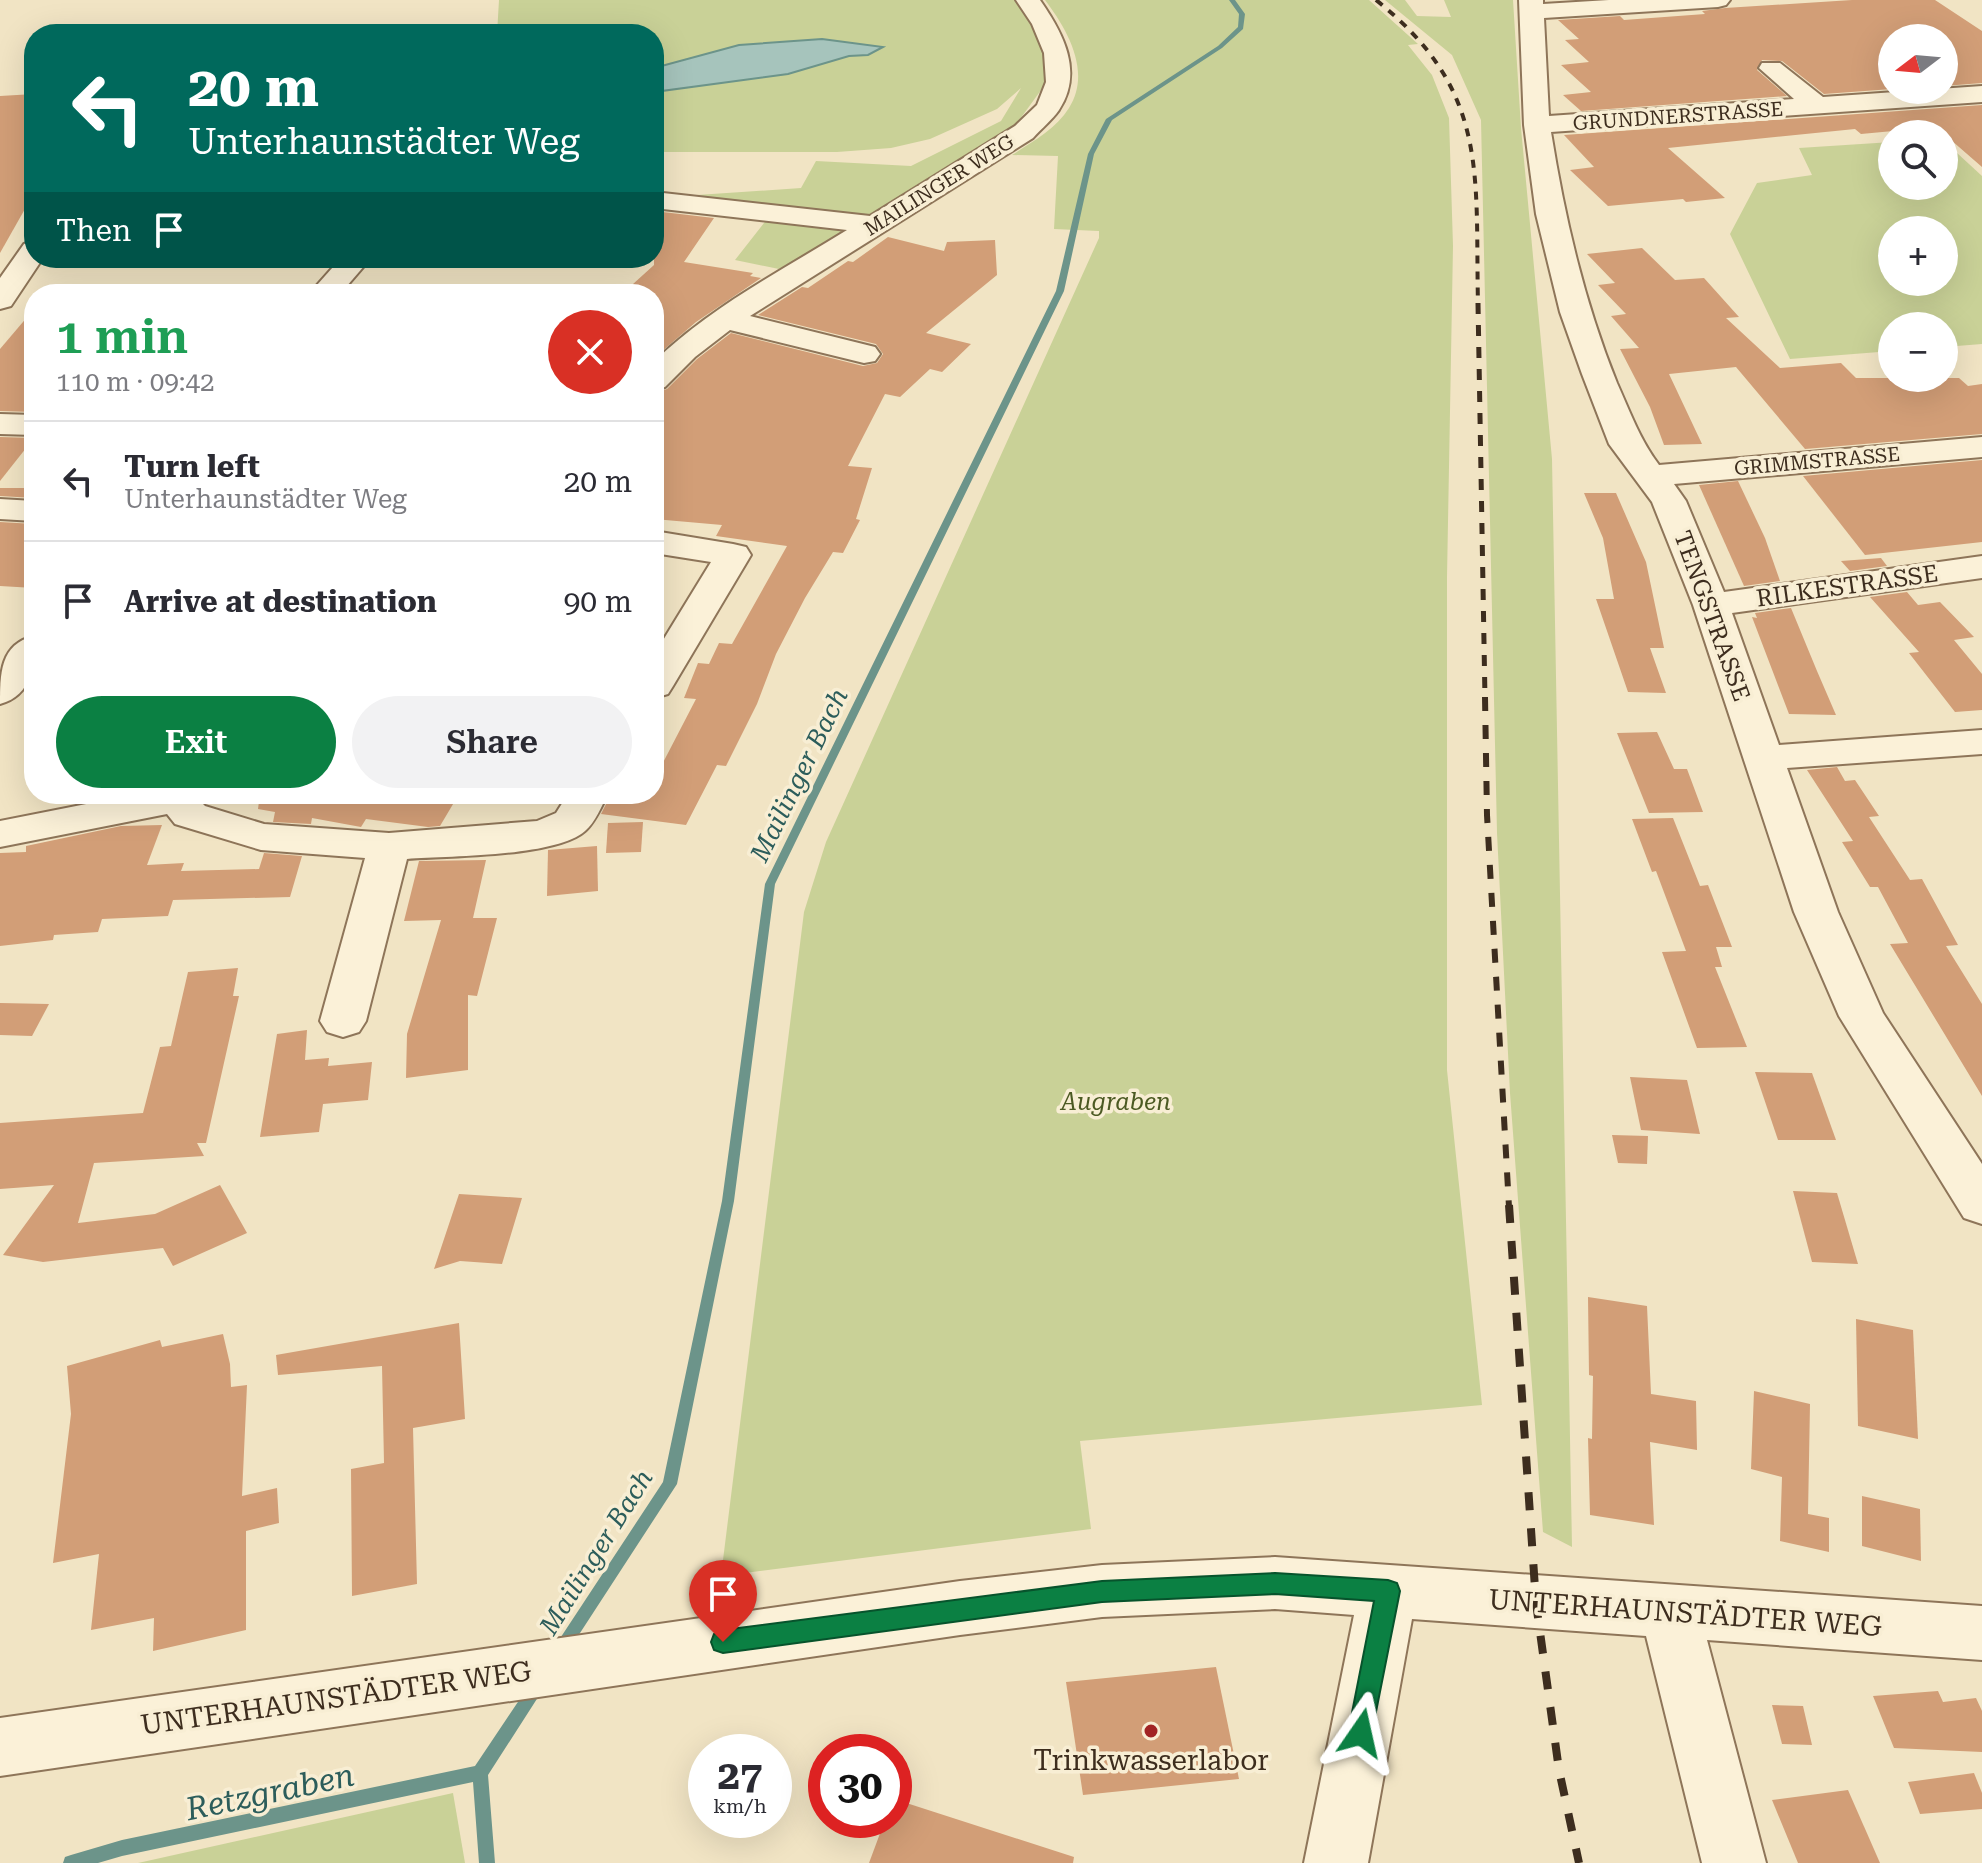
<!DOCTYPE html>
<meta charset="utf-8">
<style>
body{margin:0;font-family:"Roboto Serif",serif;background:#f2f2f3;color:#2b2b33;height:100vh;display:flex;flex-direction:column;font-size:30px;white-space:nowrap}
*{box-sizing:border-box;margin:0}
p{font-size:26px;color:#7c7c81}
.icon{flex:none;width:44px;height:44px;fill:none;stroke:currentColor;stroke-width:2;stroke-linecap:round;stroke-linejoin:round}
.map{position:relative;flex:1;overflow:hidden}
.panel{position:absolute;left:24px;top:284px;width:640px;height:520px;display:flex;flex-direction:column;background:#fff;border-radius:32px;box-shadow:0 8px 32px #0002}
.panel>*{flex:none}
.top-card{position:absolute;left:24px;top:24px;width:640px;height:244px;border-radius:32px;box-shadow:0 8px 32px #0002;background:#00695c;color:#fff;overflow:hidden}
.needle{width:52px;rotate:254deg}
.controls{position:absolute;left:1878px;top:24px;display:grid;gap:16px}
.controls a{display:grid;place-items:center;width:80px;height:80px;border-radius:50%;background:#fff;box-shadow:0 8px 32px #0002;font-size:40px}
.speed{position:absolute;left:688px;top:1734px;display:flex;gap:16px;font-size:40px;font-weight:700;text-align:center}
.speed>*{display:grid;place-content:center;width:104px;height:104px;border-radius:50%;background:#fff;box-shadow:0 8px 32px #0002;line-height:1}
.speed small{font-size:20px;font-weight:400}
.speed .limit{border:12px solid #d22;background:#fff;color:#111}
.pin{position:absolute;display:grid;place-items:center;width:68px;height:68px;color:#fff;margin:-82px -34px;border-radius:50% 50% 50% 0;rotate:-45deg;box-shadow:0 0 8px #0007}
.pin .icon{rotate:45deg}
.me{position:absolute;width:88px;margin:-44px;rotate:11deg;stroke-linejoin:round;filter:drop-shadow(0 0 6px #0008)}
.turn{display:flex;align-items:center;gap:28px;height:168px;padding:0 32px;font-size:36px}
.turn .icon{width:104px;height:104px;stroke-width:2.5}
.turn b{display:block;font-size:56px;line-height:68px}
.then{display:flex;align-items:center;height:76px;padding:0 32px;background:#0003;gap:16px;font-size:30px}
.round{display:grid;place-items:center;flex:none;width:84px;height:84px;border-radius:42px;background:#f2f2f3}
.headline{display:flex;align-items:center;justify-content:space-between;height:136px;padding:0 32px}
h1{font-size:48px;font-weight:600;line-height:60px;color:#1e9e55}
.primary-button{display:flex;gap:16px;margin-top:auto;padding:16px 32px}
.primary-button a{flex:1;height:92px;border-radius:48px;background:#0b8043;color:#fff;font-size:32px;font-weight:600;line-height:92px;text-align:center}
.primary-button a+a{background:#f2f2f3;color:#2b2b33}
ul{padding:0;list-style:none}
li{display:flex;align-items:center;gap:24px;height:120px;padding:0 32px;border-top:2px solid #e1e1e2}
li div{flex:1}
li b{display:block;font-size:30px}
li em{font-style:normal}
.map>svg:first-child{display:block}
.green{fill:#c9d197;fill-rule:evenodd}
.water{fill:#a6c4bc;stroke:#6c948a;stroke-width:2}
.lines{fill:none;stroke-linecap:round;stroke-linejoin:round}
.stream{fill:#6c948a;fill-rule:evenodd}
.building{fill:#d29e77}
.minor-casing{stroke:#8e7559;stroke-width:4}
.minor{fill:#fbf1d8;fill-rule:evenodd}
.rail-far3{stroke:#3d2d1e;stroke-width:4;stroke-dasharray:8 8;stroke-linecap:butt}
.rail-far2{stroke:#3d2d1e;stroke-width:5;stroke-dasharray:11 11;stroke-linecap:butt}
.rail-far1{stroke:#3d2d1e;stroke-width:6;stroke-dasharray:14 14;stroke-linecap:butt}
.rail{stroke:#3d2d1e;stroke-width:8;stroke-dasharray:18 18;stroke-linecap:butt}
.route{fill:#0b8043;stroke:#07532c;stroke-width:2}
.poi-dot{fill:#a12424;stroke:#f8eed4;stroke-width:3}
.labels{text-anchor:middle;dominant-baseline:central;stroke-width:7;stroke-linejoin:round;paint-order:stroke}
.far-street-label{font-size:20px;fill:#3d2d1e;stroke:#f8eed4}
.street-label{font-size:24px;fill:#3d2d1e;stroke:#f8eed4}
.park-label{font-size:24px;font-style:italic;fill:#4c5a23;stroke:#f8eed4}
.water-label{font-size:26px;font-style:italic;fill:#2c5d5b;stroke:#f8eed4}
.near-street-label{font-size:28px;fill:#3d2d1e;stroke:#f8eed4}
.near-poi-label{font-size:28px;fill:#3d2d1e;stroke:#f8eed4}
.near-water-label{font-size:32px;font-style:italic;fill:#2c5d5b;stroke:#f8eed4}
</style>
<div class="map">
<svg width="1982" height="1863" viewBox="0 0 1982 1863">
<rect width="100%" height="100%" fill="#f1e4c4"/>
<g class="green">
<polygon points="499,0 1016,0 1044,41 1044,86 1015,126 879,215 779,269 735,260 775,209 697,195 801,188 816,161 911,166 1001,121 1021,88 997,109 930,139 891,148 837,152 654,152 654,34 497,34"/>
<path d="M1045 0H1369L1418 44 1408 45 1432 75 1449 118 1453 246 1447 577V1070L1482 1405 1080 1441 1091 1529 721 1576 804 912 826 842 1099 238V231L1054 229 1058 156 1012 155C1032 142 1056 129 1069 108 1092 72 1067 29 1045 0Z"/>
<polygon points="1385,0 1405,0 1417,16 1451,17 1444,0 1513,0 1521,128 1552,459 1572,1547 1543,1532 1510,1093 1497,833 1481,120 1452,55"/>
<path d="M1944 141 1982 176V344L1944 347V326H1892V351L1790 359 1730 234 1757 183 1812 175 1799 148 1892 142V186H1944ZM1892 230H1944V282H1892Z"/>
<polygon points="453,1793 465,1863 138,1863"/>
</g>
<polygon class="water" points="822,39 883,47 868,55 849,56 788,74 654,92 654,68 739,45"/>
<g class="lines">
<g class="stream">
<polygon points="1229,0 1235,0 1245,14 1243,29 1222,48 1112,120 1094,154 1064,291 775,884 734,1201 677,1484 567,1653 562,1655 557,1653 555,1648 557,1643 663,1482 722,1201 765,884 1056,291 1088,154 1106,119 1218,46 1238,27 1239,14"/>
<polygon points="537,1679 542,1681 545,1686 542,1691 488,1775 495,1863 479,1863 473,1782 122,1856 98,1863 63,1863 65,1857 71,1855 122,1840 475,1766 532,1681"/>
</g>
</g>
<g class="building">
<polygon points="1852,0 1935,0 1982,31 1982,83 1944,86 1944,38 1892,38 1892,89 1824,94 1782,61 1762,60 1757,70 1787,96 1581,111 1563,95 1591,92 1561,65 1589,62 1565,40 1579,39 1558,20 1620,16 1624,20 1705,14 1702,11 1725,8"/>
<polygon points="34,94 34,193 0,253 0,96"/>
<polygon points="1982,105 1982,167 1936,127 1861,134 1855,129 1668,148 1725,198 1686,202 1683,199 1608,206 1570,170 1594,167 1564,135"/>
<polygon points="654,211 714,218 684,262 753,273 750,276 761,278 696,322 654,358 654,294 622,294 654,265"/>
<polygon points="888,237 944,251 947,242 995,240 997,275 926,333 971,344 942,372 930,369 900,397 885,394 848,466 872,468 856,519 860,520 843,553 833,552 805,598 776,654 757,704 726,766 717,765 686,825 601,814 611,794 654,794 654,780 696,699 684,698 698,663 709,664 719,643 732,644 787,546 716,536 722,525 654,519 654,393 667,389 697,359 731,333 863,366 877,363 883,354 876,344 758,315 802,287 808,288 848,261 853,262"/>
<polygon points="1642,248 1675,280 1704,278 1739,317 1726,318 1780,368 1841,363 1856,378 1959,378 1968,386 1982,384 1982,434 1805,449 1736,367 1669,374 1702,444 1664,445 1650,407 1620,349 1639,348 1611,316 1626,314 1598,285 1615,283 1587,254"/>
<polygon points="34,309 34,412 0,411 0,349"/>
<polygon points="0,437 34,438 0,481"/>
<polygon points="1982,460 1982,542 1865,555 1803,476"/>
<polygon points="1738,481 1765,538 1780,581 1744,586 1699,485"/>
<polygon points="0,488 34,488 34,498 0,496"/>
<polygon points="1584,493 1616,493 1646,562 1664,648 1650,648 1666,693 1628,692 1596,599 1614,599 1603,538"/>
<polygon points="0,522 34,524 34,588 0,586"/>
<polygon points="1881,558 1887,566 1850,571 1841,561"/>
<polygon points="1907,592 1918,605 1940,602 1974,637 1954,640 1982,674 1982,710 1955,712 1909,653 1919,652 1870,597"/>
<polygon points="1791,608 1817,671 1836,715 1789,714 1752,617 1757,618 1755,613"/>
<polygon points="1657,732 1674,769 1687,769 1703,812 1649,813 1617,733"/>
<polygon points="1837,767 1845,781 1855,780 1879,816 1869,817 1910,880 1922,879 1958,945 1946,946 1982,1004 1982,1096 1890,944 1908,943 1878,887 1870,887 1842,842 1853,841 1807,770"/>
<polygon points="260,794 459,794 440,826 428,827 366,819 361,827 312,818 311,824 273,822 275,812 258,809"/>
<polygon points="1673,818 1700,886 1708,885 1732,947 1716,947 1722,967 1715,967 1747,1047 1697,1048 1662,952 1686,951 1656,871 1652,872 1632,819"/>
<polygon points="643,822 641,852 606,853 608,823"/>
<polygon points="162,825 147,865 184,863 181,871 259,869 264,853 302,856 290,897 173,900 168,916 102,919 98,932 54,935 53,940 0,946 0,853 26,852 26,846 121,826"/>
<polygon points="597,846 598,891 547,896 548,850"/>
<polygon points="486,860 473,918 497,918 477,996 468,995 468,1070 406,1078 407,1034 441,920 404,921 419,861"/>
<polygon points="238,968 233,996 239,996 206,1143 197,1143 204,1156 94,1163 78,1223 155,1214 220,1185 247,1233 173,1266 163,1248 43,1262 3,1255 54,1185 0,1189 0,1123 143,1113 160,1047 171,1046 188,972"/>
<polygon points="0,1003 49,1004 32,1036 0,1035"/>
<polygon points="307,1030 305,1060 329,1058 328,1066 372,1062 368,1100 323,1104 319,1132 260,1137 277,1034"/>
<polygon points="1755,1072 1812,1073 1836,1140 1778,1140"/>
<polygon points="1630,1077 1687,1080 1700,1134 1641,1130"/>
<polygon points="1612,1135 1648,1136 1647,1164 1618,1163"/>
<polygon points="1793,1191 1837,1193 1858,1264 1812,1262"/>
<polygon points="459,1194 522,1198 502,1264 460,1261 434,1269"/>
<polygon points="1588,1297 1647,1306 1651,1394 1696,1401 1697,1450 1650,1442 1654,1525 1590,1515 1588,1438 1592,1439 1593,1376 1589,1375"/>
<polygon points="1856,1319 1913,1330 1918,1439 1858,1426"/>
<polygon points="459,1323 465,1419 413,1428 417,1584 352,1596 351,1469 384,1463 382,1366 278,1375 276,1355"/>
<polygon points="223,1334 230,1364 231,1387 247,1385 242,1496 277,1488 279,1523 246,1531 246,1630 153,1651 154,1618 91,1630 99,1554 53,1563 71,1414 67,1366 160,1340 162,1347"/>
<polygon points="1754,1391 1810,1404 1808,1514 1829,1518 1829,1552 1780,1541 1782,1477 1751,1469"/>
<polygon points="1862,1496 1920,1509 1921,1561 1862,1546"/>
<polygon points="1216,1667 1239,1779 1083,1795 1066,1682"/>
<polygon points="1938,1691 1943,1702 1976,1698 1982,1711 1982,1752 1894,1748 1873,1696"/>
<polygon points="1772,1705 1803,1706 1812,1745 1782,1744"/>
<polygon points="1974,1773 1982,1793 1982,1809 1920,1814 1908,1782"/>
<polygon points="1848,1790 1880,1863 1798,1863 1772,1800"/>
<polygon points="894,1799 1074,1857 1073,1863 869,1863 885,1820 894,1820"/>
</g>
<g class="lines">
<defs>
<g id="minor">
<path d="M1016 0H1040C1063 33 1084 72 1059 110 1052 120 1042 128 1033 138L750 316 875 347 880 354 875 361 864 363 730 330 695 357 665 387 654 390V362C709 308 781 271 847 230L654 208V192L870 216 1015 126 1037 105 1046 82 1044 53 1032 24Z"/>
<path d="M1519 0H1543V4L1609 0H1730L1726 5 1718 7 1544 18 1549 116 1794 99 1759 68 1762 63H1780L1823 97 1982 86V102L1551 132C1565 219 1584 301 1617 383 1630 412 1640 440 1659 465L1982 437V457L1674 484 1686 501 1724 592 1982 556V578L1732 613 1779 745 1982 730V754L1787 768 1838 912 1883 1013 1982 1164V1224L1964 1218 1839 1016 1794 912 1693 605 1652 502 1609 444 1582 374 1560 312 1536 214 1524 125Z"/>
<polygon points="34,241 34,258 43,258 11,306 0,309 0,278 24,244"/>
<polygon points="341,258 371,258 340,294 309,294"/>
<polygon points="0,414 34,415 34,435 0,434"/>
<polygon points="0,499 34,501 34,521 0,519"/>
<polygon points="654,531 733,544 746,547 751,555 673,686 668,694 654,698 654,655 711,562 654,553"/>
<path d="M34 636C34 664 33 695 0 704 0 674 0 644 34 636Z"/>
<path d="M137 794H210L203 804 205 806 264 824 389 833 537 821 556 813 568 794H608C602 805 595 823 585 831 556 857 447 856 407 859L366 1021 359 1032 343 1037 327 1032 320 1021 365 858 261 850 175 824 167 814 0 847V821Z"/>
<polygon points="1275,1557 1982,1606 1982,1660 1707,1640 1766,1863 1702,1863 1646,1636 1412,1619 1368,1863 1304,1863 1354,1615 1275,1609 1102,1617 960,1635 0,1776 0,1718 960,1581 1102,1565"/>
</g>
</defs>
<use href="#minor" class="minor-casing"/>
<use href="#minor" class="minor"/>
<path class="rail-far3" d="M1376 0C1490 91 1475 173 1478 305"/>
<polyline class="rail-far2" points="1478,303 1485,699"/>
<polyline class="rail-far1" points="1485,697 1487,815 1509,1207"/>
<polyline class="rail" points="1509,1205 1536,1603 1559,1770 1579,1863"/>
</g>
<polygon class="route" points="1275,1573 1388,1580 1397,1583 1400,1591 1370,1742 1361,1745 1352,1742 1348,1733 1374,1601 1275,1594 1102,1602 723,1653 714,1650 711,1642 714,1634 723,1630 1102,1581"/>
<circle class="poi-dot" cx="1151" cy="1731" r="8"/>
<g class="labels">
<g class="far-street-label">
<text transform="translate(1678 116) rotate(-4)">GRUNDNERSTRASSE</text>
<text transform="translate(939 185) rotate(-32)">MAILINGER WEG</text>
<text transform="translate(1817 461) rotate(-5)">GRIMMSTRASSE</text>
</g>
<g class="street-label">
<text transform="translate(1847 586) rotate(-8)">RILKESTRASSE</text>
<text transform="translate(1712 616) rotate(70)">TENGSTRASSE</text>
</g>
<g class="park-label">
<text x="1116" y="1102">Augraben</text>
</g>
<g class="water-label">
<text transform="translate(799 775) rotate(-64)">Mailinger Bach</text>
<text transform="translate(596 1552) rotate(-58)">Mailinger Bach</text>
</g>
<g class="near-street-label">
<text transform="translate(1685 1613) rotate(4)">UNTERHAUNSTÄDTER WEG</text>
<text transform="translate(336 1698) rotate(-8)">UNTERHAUNSTÄDTER WEG</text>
</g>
<g class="near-poi-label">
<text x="1151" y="1760">Trinkwasserlabor</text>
</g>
<g class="near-water-label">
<text transform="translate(270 1792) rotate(-12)">Retzgraben</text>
</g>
</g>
</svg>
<div class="controls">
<a><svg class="needle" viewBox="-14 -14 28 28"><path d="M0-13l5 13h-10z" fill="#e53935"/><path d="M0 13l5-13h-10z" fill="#7c7c81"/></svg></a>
<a><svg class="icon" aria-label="search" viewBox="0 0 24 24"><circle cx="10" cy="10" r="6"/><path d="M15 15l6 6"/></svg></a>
<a>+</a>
<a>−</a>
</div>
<div class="speed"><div>27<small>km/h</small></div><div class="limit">30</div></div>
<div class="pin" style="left:723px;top:1642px;background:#d93025"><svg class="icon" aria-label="arrive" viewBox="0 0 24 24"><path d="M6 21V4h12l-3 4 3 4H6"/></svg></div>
<svg class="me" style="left:1361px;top:1733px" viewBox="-20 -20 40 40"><path d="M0-17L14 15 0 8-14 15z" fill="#0b8043" stroke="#fff" stroke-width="4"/></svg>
<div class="top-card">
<div class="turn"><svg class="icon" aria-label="left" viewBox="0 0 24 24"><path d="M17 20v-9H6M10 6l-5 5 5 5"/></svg><div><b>20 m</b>Unterhaunstädter Weg</div></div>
<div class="then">Then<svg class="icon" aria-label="arrive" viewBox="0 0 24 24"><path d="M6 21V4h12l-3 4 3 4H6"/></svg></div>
</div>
<section class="panel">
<div class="headline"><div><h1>1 min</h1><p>110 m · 09:42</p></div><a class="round" style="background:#d93025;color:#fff"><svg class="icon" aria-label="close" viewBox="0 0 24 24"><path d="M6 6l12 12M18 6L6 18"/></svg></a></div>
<ul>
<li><svg class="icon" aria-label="left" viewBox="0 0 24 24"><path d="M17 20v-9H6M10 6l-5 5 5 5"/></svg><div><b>Turn left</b><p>Unterhaunstädter Weg</p></div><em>20 m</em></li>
<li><svg class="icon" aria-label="arrive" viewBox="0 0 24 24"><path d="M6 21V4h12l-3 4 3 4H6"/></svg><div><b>Arrive at destination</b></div><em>90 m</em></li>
</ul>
<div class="primary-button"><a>Exit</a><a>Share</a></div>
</section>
</div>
